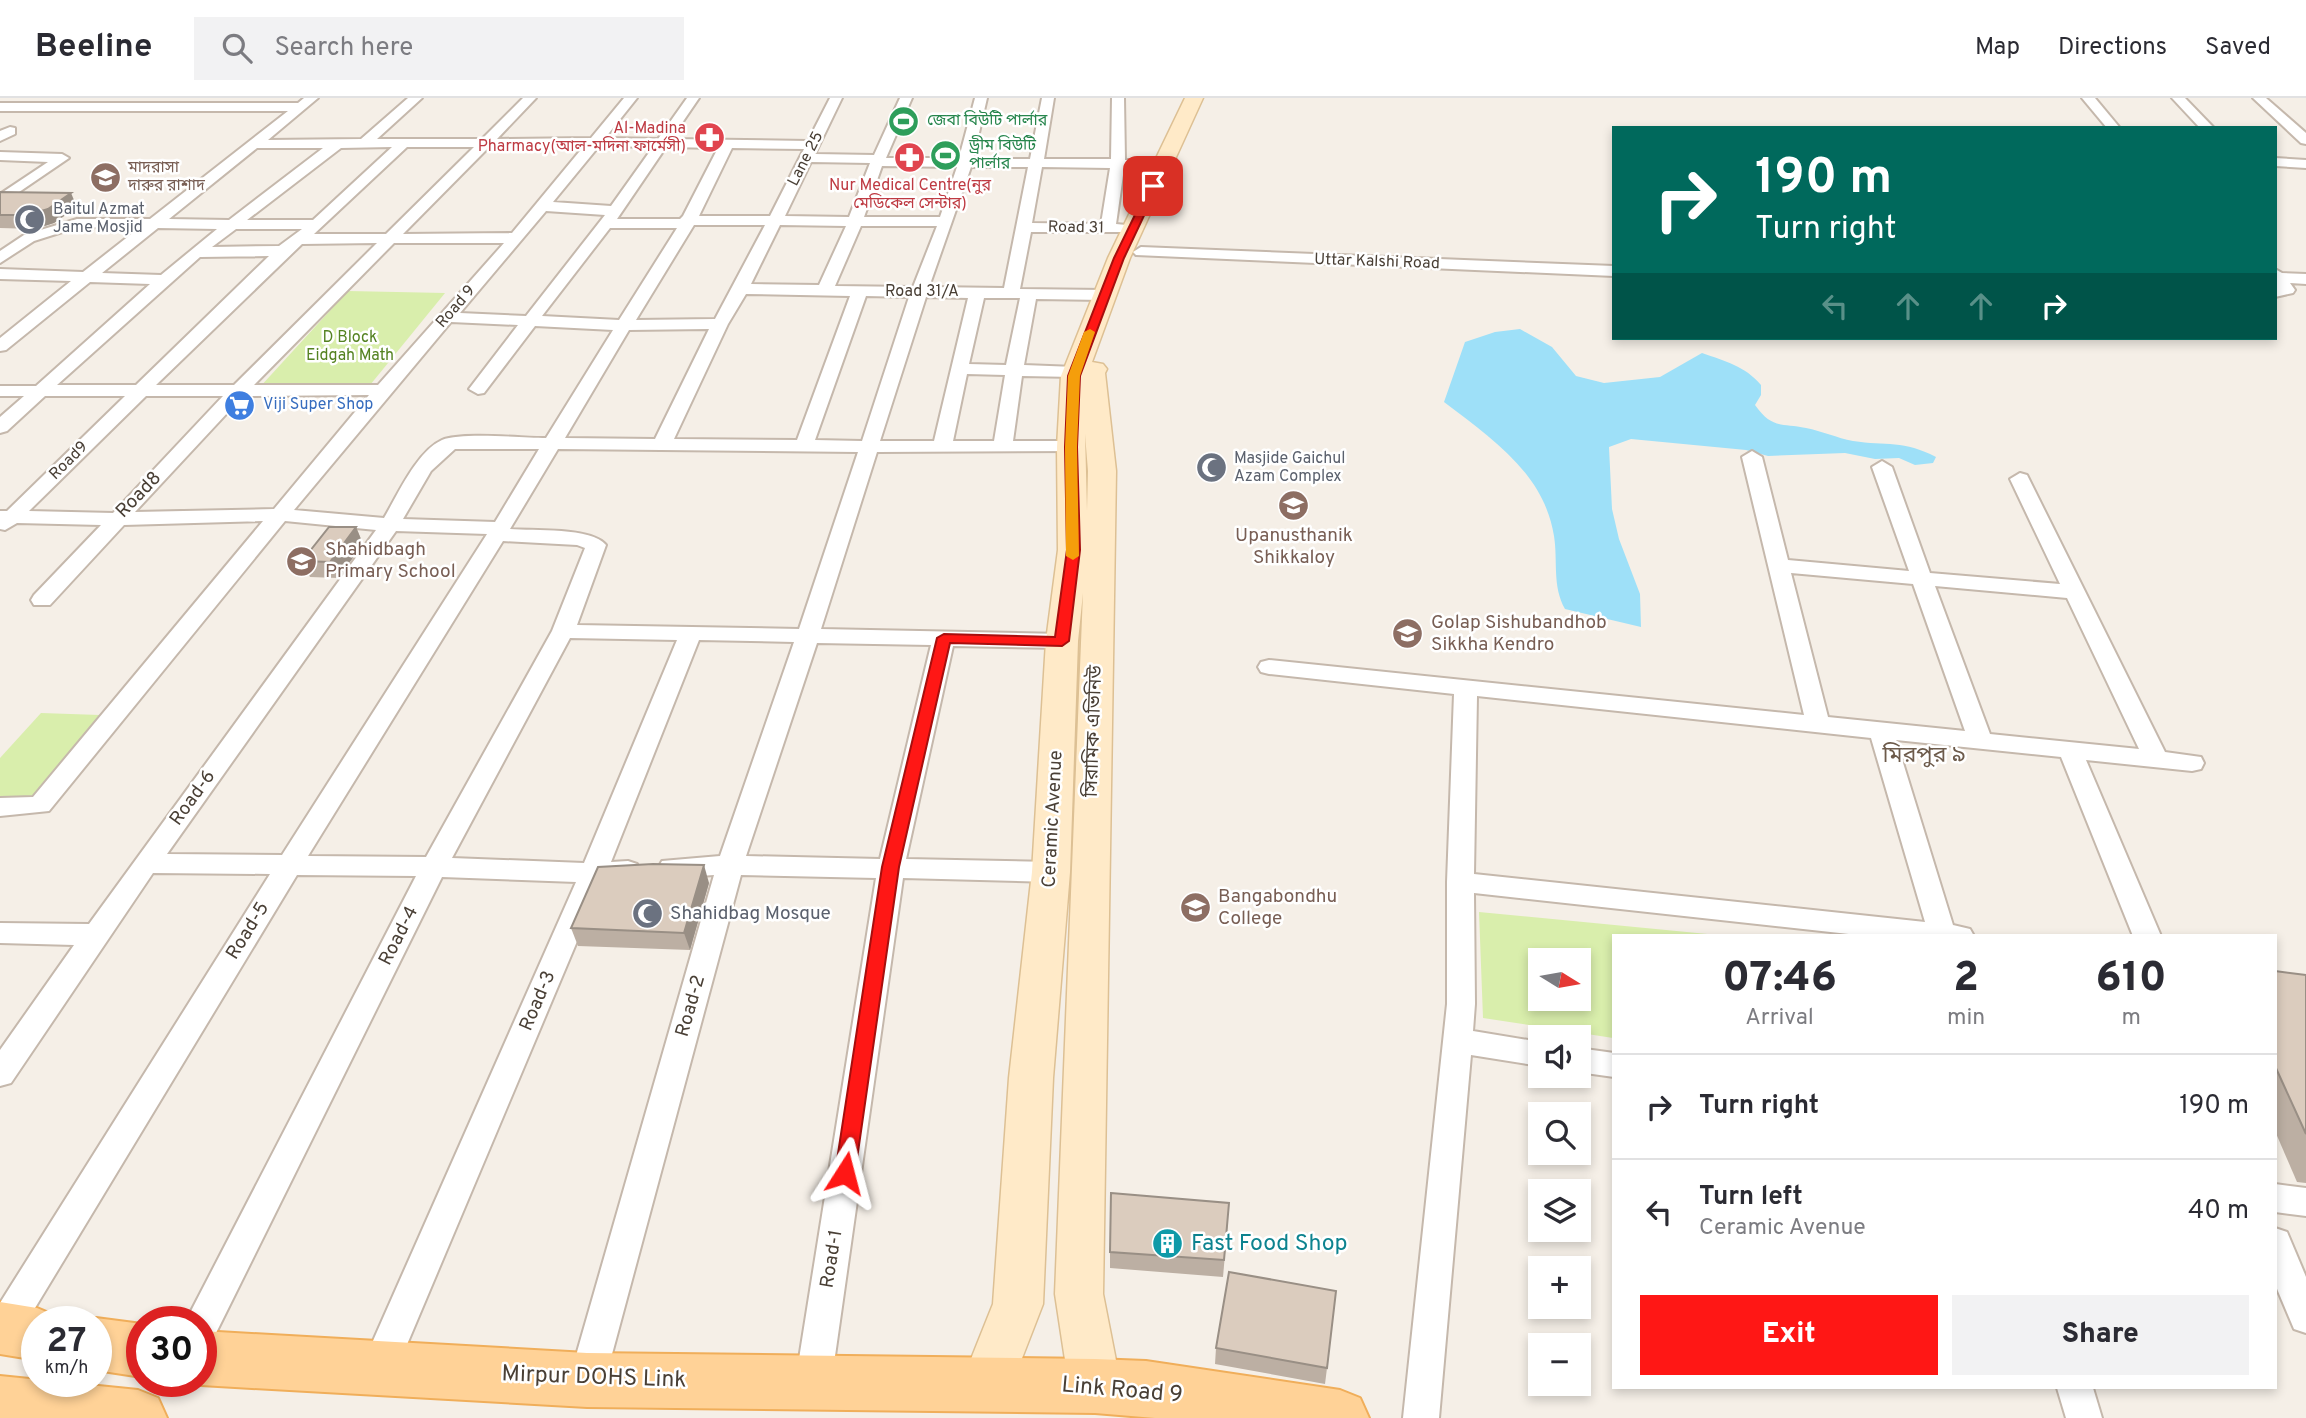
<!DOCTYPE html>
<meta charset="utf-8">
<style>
body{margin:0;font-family:Overpass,"Noto Sans Bengali",sans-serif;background:#f2f2f3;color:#2b2b33;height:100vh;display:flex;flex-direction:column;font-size:26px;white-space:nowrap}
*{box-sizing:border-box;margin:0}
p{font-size:23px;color:#7c7c81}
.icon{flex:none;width:38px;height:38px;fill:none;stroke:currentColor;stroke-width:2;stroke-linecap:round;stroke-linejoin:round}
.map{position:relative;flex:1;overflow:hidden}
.side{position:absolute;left:1612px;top:836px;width:665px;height:455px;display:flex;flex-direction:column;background:#fff;border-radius:0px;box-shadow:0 4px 10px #0003}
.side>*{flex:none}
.top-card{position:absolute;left:1612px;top:28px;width:665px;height:214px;border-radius:0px;box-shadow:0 4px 10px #0003;background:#00695c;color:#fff;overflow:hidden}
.needle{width:46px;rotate:101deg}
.tools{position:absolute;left:1528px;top:850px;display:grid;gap:14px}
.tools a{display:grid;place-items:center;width:63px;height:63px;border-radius:0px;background:#fff;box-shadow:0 4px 10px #0003;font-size:35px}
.speed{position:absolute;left:21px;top:1208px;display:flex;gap:14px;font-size:35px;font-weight:700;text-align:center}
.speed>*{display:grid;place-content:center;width:91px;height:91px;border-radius:50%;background:#fff;box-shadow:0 4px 10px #0003;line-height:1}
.speed small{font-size:18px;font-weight:400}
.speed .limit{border:10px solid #d22;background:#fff;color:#111}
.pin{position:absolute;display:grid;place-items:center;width:60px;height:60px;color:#fff;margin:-30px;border-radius:14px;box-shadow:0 4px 10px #0006}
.me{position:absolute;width:77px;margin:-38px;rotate:9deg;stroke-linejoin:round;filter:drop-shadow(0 0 5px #0008)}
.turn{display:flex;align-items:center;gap:24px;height:147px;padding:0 28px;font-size:32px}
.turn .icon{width:91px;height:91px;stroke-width:2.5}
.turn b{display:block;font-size:49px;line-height:60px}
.lanes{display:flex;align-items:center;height:66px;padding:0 28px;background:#0003;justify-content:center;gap:35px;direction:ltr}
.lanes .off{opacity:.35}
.eta{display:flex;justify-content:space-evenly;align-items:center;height:119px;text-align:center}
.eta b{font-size:42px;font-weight:800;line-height:49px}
.cta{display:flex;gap:14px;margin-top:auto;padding:14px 28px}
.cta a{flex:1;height:80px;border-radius:0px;background:#ff1715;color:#fff;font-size:28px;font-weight:800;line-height:80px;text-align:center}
.cta a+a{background:#f2f2f3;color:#2b2b33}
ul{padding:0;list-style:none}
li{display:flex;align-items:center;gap:21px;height:105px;padding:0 28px;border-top:2px solid #e1e1e2}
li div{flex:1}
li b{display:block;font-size:26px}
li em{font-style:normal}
header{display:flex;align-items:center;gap:42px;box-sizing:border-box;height:98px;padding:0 35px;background:#fff;border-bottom:2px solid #e1e1e2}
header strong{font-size:33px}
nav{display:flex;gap:38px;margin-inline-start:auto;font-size:24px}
.search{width:490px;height:63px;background:#f2f2f3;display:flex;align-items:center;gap:18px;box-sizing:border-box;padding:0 24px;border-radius:0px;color:#7c7c81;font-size:26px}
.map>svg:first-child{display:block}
.green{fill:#d9eeac;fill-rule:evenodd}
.water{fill:#9ee0f8}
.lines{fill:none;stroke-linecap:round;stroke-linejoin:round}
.minor-casing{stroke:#c5b8ac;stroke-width:4}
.secondary-casing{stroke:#ddc094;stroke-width:3}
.primary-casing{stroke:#f0ae5a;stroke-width:4}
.minor{fill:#fff;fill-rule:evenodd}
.secondary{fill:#ffeac8;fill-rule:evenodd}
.primary{fill:#ffd297;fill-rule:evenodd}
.wall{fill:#bcafa3}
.shaded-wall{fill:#998f85}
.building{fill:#dbccbe;stroke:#998f85;stroke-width:2}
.route{fill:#ff1715;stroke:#a60f0e;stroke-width:2}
.slow{fill:#f59e0b}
.labels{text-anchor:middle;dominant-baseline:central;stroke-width:5;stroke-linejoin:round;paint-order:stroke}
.far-leisure-label{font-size:16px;fill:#27864d;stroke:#fff;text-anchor:start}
.far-health-label{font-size:16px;fill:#be3a42;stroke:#fff;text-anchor:end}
.far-street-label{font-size:16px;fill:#493f35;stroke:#fff}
.far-education-label{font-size:16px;fill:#785e54;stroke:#fff;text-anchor:start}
.far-worship-label{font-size:16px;fill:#5b616d;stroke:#fff;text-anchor:start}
.far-park-label{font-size:16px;fill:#548221;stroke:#fff}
.far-shop-label{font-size:16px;fill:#366cbe;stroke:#fff;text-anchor:start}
.street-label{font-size:19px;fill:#493f35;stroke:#fff}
.education-label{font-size:19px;fill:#785e54;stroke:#fff;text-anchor:start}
.worship-label{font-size:19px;fill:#5b616d;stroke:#fff;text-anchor:start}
.quarter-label{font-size:23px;fill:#6d5b4b;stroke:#fff}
.near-culture-label{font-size:23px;fill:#0d838f;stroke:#fff;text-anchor:start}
.near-street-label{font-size:23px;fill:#493f35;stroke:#fff}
</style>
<header>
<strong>Beeline</strong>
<div class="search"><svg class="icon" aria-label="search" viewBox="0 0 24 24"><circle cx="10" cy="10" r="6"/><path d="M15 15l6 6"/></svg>Search here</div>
<nav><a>Map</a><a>Directions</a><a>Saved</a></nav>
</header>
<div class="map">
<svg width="2306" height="1320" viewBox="0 0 2306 1320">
<rect width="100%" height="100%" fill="#f5efe7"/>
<g class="green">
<polygon points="348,193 445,195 366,292 259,290"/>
<polygon points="41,615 100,617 27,706 0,705 0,660"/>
<path d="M1479 814 1728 838H1614L1613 940 1483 920ZM1540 863H1578V901H1540Z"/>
</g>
<path class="water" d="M1520 231 1552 249 1576 278 1604 285 1660 279 1702 255C1725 263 1745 268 1761 287V297L1755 307C1772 331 1781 325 1806 330 1822 333 1837 340 1853 343 1886 348 1904 342 1936 359L1933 365 1915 367 1899 360 1875 361 1845 355 1768 358 1746 352 1631 341 1609 349 1612 411 1619 441 1640 496 1641 529 1565 511C1552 488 1558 463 1554 438 1544 375 1491 340 1444 304L1465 244 1495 234Z"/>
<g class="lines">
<defs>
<g id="minor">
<path d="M304 0H318L268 42 361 41 408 0H422L377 41H482L523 0H536L497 41 591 40 624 0H637L605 40 658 41 687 0H699L671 41 808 43 830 0H842L815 56 874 57 900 0H912L886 60H959L975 0H987L973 61H1030L1042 0H1054L1044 61H1111L1112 0H1124L1125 62H1163L1170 66 1163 70H1124L1116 126 1137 128 1139 131 1137 134H1031L1020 191 1104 192 1112 197 1104 202 1036 201 1024 267 1075 269 1084 274 1075 279 1022 278 1013 343H1071L1078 345 1080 349 1078 353 877 354 821 531 1062 536 1070 538 1073 543 1070 548 1062 550 953 548 906 761 1051 764 1060 767 1064 774 1060 781 1051 784 903 780 831 1286 826 1298 813 1303 800 1298 795 1286 876 780 741 777 605 1282 600 1294 587 1299 574 1294 569 1282 714 777 671 780 662 777 658 770 662 763 720 758 794 544 699 542 611 764 628 763 637 766 641 773 637 780 602 784 392 1282 379 1287 366 1282 361 1270 576 784 442 779 213 1241 201 1245V1223H186L189 1217 416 778 297 777 15 1243 0 1246V1205L270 776 153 775 11 985 0 988V952L74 847 0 845V825L89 826 376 432 285 423 49 713 0 718V700L33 699 263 423 124 427 50 507H34L31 502 34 497 101 427 17 425 5 432 0 431V413H7L125 298H45L7 333 0 335V319L24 298H0V288H36L150 186 90 184 6 252 0 253V240L71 183 0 181V171L83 174 139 130 78 129 34 143 0 165V153L24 137 77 121H150L288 13H0V5H298ZM584 48 512 135 403 136 489 49ZM599 48 653 49 611 108 553 104ZM392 49 313 122H247L341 50ZM407 49H474L386 136H314ZM666 49 718 50 683 118 680 121H617ZM257 50H323L229 122 169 121ZM732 50 804 51 770 118H699ZM811 64 870 65 849 119 785 118ZM882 68 957 69 940 119H864ZM971 69H1028L1004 190 929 189ZM1042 69 1110 70 1101 126 1032 125ZM546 113 605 117 526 218 460 215ZM694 127H765L715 221 636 222ZM780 127 846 128 819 187 751 186ZM861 128H937L913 189 835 188ZM158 130 217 131 161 177 102 175ZM610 130H677L619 222 542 218ZM236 131H302L279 148 212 149ZM377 145 234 287H156L302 146ZM394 145H504L378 287H254ZM269 158 136 287H57L200 159ZM746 196 850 198 797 342 674 341 728 226ZM866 198 909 199 862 343 815 342ZM926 199 968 200 934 343H880ZM984 200H1020L1006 267 969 266ZM451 224 518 227 469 291 478 296 484 295 535 228 613 232 546 340C522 340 462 334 442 342 417 353 397 398 384 420L294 412ZM709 231 655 341 565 340 629 232ZM967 276 1005 277 994 343H953ZM369 297 274 411 135 414 243 298ZM146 298H223L113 415 29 413ZM455 351H539L495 424 403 421 431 373ZM558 351 858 354 799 531 577 527 606 447C592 429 533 433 510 431ZM396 433 487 436 282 757 167 756ZM503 443 577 447 585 450 552 533 426 759 308 758ZM570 540 677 542 584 765 452 760ZM817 545 931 547 880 761 746 758Z"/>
<polygon points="2082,0 2095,0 2120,30 2107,30"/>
<polygon points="2172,0 2185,0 2214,30 2200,30"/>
<polygon points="2253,0 2266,0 2306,35 2306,46 2301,45"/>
<polygon points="10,29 15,30 15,36 0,43 0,33"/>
<polygon points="0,54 62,56 69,60 0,107 0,96 48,64 0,62"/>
<polygon points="2275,60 2306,62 2306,70 2275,68"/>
<polygon points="1141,149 1614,168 1614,178 1136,157 1133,154"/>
<polygon points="2275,171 2282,175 2306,176 2306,186 2290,185 2295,192 2293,195 2275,199"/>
<path d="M1752 353 1762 359 1788 462 1909 473 1872 369 1882 363 1892 369 1930 475 2060 486 2010 381 2020 375 2027 377 2165 654 2201 659 2204 665 2201 671 2192 673 2086 662 2161 838H2133L2061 659 1896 642 1953 827 1970 831 1974 838H1867L1474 795 1475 906 1473 933 1540 944V968L1471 957 1439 1320H1403L1447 906V784L1454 596 1269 576 1261 574 1258 569 1261 564 1269 562 1804 617 1742 359ZM1791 475 1913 486 1965 633 1828 619ZM1935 488 2067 500 2139 651 1990 636ZM1477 598 1871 640 1925 824 1474 776Z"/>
<polygon points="1578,950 1614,955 1614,979 1578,974"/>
<polygon points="2275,1086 2306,1090 2306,1118 2275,1114"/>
<polygon points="2275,1130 2287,1134 2306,1179 2306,1235 2294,1231 2275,1186"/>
<polygon points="2057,1290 2093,1290 2102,1320 2066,1320"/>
</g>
<path id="secondary" d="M1185 0H1203L1130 160 1092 264 1103 266 1107 271 1105 275 1116 373 1103 1196 1121 1288 1113 1306 1095 1313 1077 1306 1069 1288 1055 1196 1083 495 1078 543 1070 774 1053 980 1043 1206 1005 1304 987 1311 969 1304 961 1286 993 1206 1009 980 1032 774 1046 543 1058 452 1057 349 1061 278 1108 160ZM1085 336 1088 373 1087 413Z"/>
<g id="primary">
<polygon points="0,1204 37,1210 56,1218 59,1223 37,1223 37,1262 0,1256"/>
<polygon points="96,1220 142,1226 142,1279 96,1272 96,1223 87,1223"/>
<polygon points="201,1233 587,1255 1095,1261 1146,1263 1340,1292 1360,1300 1369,1320 1155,1320 1095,1315 587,1309 201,1287 191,1283 201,1283"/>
<polygon points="0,1278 138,1292 158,1300 167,1320 0,1320"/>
</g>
</defs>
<use href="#minor" class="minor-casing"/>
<use href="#secondary" class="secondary-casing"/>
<use href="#primary" class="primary-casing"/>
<use href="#minor" class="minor"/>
<use href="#secondary" class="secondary"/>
<use href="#primary" class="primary"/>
</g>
<g class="wall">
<polygon points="0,94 77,109 54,125 35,131 0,130"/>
<polygon points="356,429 363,446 338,480 310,479 302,463"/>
<polygon points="709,785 690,852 578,848 571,830"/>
<polygon points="2275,873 2306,877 2306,1085 2297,1084 2275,1033"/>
<polygon points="1228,1122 1223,1179 1110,1170 1110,1154"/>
<polygon points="1216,1250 1327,1270 1325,1286 1215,1266"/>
</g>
<g class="shaded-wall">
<polygon points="71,95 77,109 54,125 35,131 28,117"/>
<polygon points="356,429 363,446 338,480 330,464"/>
<polygon points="704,767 709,785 690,852 684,835"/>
</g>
<g class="building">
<polygon points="0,94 71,95 48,111 28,117 0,117"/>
<polygon points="329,429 356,429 330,464 302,463"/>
<polygon points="653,766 704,767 684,835 571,830 598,769"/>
<polygon points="2275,873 2306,877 2306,1036 2275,968"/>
<polygon points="1111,1095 1229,1105 1224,1162 1110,1154"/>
<polygon points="1229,1174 1336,1193 1327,1270 1216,1250"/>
</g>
<polygon class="route" points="1150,86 1158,88 1124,160 1080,278 1077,349 1080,452 1069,543 1062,548 950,545 899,769 855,1075 852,1081 845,1084 838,1081 835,1075 882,769 937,540 944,536 1055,539 1067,452 1065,349 1068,278 1114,160"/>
<polygon class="slow" points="1090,231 1095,234 1080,278 1077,349 1079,458 1073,462 1066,458 1065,349 1068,278 1084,234"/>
<defs>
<symbol id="stadium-disc" viewBox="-11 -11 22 22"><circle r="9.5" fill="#2e9e5b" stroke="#fff"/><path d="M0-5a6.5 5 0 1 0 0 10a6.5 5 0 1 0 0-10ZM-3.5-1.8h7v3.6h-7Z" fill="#fff"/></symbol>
<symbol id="pharmacy-disc" viewBox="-11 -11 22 22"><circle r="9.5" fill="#e0444e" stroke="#fff"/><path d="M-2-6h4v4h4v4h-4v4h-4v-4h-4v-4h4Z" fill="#fff"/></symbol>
<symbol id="university-disc" viewBox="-11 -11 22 22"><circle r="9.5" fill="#8d6e63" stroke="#fff"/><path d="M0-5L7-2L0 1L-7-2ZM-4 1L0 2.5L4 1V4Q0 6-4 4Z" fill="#fff"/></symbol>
<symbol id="mosque-disc" viewBox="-11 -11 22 22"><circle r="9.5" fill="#6b7280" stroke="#fff"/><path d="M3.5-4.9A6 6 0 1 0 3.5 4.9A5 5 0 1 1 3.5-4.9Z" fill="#fff"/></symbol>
<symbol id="supermarket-disc" viewBox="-11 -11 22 22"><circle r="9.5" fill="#3f7fe0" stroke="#fff"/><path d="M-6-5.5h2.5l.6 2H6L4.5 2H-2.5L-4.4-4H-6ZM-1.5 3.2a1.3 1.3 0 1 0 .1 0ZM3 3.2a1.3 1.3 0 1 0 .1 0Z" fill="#fff"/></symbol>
<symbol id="school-disc" viewBox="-11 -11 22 22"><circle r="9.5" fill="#8d6e63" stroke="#fff"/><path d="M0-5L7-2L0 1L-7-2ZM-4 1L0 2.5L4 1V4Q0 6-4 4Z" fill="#fff"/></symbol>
<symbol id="building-disc" viewBox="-11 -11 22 22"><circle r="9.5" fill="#0f9aa8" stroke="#fff"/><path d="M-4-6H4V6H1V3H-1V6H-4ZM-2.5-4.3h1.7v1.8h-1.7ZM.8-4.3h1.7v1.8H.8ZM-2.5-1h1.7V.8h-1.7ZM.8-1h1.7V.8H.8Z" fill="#fff"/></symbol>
</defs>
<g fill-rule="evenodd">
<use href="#stadium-disc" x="886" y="6" width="35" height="35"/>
<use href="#pharmacy-disc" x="692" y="22" width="35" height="35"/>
<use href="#stadium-disc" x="928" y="40" width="35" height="35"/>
<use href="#pharmacy-disc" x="892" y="42" width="35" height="35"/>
<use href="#university-disc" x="88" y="62" width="35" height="35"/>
<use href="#mosque-disc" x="12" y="104" width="35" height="35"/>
<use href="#supermarket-disc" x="222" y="290" width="35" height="35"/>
<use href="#mosque-disc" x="1194" y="352" width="35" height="35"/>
<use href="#school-disc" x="1276" y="390" width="35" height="35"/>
<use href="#school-disc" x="284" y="446" width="35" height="35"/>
<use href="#school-disc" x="1390" y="518" width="35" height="35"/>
<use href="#university-disc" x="1178" y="792" width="35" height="35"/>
<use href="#mosque-disc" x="630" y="798" width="35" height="35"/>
<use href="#building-disc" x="1150" y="1128" width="35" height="35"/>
</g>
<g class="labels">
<g class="far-leisure-label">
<text x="927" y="23">জেবা বিউটি পার্লার</text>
<text x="969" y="48">ড্রীম বিউটি<tspan x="969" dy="18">পার্লার</tspan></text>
</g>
<g class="far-health-label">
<text x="686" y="31">Al-Madina<tspan x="686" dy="18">Pharmacy(আল-মদিনা ফার্মেসী)</tspan></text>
<text x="910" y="88" text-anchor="middle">Nur Medical Centre(নুর<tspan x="910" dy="18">মেডিকেল সেন্টার)</tspan></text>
</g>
<g class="far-street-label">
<text transform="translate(806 61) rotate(-63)">Lane 25</text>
<text transform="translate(1076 130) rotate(1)">Road 31</text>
<text transform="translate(1377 164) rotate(2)">Uttar Kalshi Road</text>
<text x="922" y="194">Road 31/A</text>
<text transform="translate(456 209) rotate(-49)">Road 9</text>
<text transform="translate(69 363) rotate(-45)">Road9</text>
</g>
<g class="far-education-label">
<text x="128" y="70">মাদরাসা<tspan x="128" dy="18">দারুর রাশাদ</tspan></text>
</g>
<g class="far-worship-label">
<text x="53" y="112">Baitul Azmat<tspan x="53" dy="18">Jame Mosjid</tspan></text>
<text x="1234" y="361">Masjide Gaichul<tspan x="1234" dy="18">Azam Complex</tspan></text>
</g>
<g class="far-park-label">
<text x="350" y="240">D Block<tspan x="350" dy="18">Eidgah Math</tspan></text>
</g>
<g class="far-shop-label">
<text x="263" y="307">Viji Super Shop</text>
</g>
<g class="street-label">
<text transform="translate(139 397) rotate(-46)">Road8</text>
<text transform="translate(1094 633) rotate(-88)">সিরামিক এভিনিউ</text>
<text transform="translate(193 700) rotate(-54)">Road-6</text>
<text transform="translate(1053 721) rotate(-87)">Ceramic Avenue</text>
<text transform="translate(248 833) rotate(-58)">Road-5</text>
<text transform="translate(399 838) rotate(-63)">Road-4</text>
<text transform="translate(538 903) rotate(-67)">Road-3</text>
<text transform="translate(691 908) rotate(-74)">Road-2</text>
<text transform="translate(832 1161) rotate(-81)">Road-1</text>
</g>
<g class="education-label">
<text x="1294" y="438" text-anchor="middle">Upanusthanik<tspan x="1294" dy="22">Shikkaloy</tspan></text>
<text x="325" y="452">Shahidbagh<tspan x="325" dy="22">Primary School</tspan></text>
<text x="1431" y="525">Golap Sishubandhob<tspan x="1431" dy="22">Sikkha Kendro</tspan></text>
<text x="1218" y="799">Bangabondhu<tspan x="1218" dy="22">College</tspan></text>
</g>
<g class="worship-label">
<text x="670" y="816">Shahidbag Mosque</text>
</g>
<g class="quarter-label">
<text x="1924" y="658">মিরপুর ৯</text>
</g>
<g class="near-culture-label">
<text x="1191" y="1146">Fast Food Shop</text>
</g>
<g class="near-street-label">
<text transform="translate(594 1280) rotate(2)">Mirpur DOHS Link</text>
<text transform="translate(1122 1293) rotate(5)">Link Road 9</text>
</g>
</g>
</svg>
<div class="tools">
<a><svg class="needle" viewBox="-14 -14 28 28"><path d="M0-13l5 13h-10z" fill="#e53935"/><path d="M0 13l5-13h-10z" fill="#7c7c81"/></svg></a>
<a><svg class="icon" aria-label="sound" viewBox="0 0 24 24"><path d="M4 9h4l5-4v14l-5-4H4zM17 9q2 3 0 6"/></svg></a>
<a><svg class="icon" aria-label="search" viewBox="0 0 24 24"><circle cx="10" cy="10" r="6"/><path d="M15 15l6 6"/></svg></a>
<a><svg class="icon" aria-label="layers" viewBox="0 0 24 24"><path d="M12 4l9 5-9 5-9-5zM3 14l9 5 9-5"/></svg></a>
<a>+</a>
<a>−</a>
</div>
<div class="speed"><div>27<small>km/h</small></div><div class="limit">30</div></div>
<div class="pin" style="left:1153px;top:88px;background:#d93025"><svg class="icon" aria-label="arrive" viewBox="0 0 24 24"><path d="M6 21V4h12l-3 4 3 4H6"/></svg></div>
<svg class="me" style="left:845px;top:1075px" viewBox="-20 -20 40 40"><path d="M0-17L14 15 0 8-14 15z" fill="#ff1715" stroke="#fff" stroke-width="4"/></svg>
<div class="top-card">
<div class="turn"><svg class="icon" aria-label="right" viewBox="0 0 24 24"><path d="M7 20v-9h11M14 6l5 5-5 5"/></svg><div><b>190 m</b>Turn right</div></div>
<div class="lanes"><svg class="icon off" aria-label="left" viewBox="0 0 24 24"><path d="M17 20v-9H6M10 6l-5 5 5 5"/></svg><svg class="icon off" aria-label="ahead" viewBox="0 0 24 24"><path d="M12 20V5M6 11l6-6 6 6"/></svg><svg class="icon off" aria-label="ahead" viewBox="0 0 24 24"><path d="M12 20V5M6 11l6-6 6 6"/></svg><svg class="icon" aria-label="right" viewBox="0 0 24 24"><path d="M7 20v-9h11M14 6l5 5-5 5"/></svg></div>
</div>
<section class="side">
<div class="eta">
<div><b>07:46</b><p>Arrival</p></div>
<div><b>2</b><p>min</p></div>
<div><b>610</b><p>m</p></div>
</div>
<ul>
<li><svg class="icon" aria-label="right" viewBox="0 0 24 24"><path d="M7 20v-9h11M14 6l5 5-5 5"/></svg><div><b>Turn right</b></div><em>190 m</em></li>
<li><svg class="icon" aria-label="left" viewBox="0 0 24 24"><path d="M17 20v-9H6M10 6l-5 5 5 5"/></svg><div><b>Turn left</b><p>Ceramic Avenue</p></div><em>40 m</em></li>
</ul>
<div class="cta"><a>Exit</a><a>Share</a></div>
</section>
</div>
